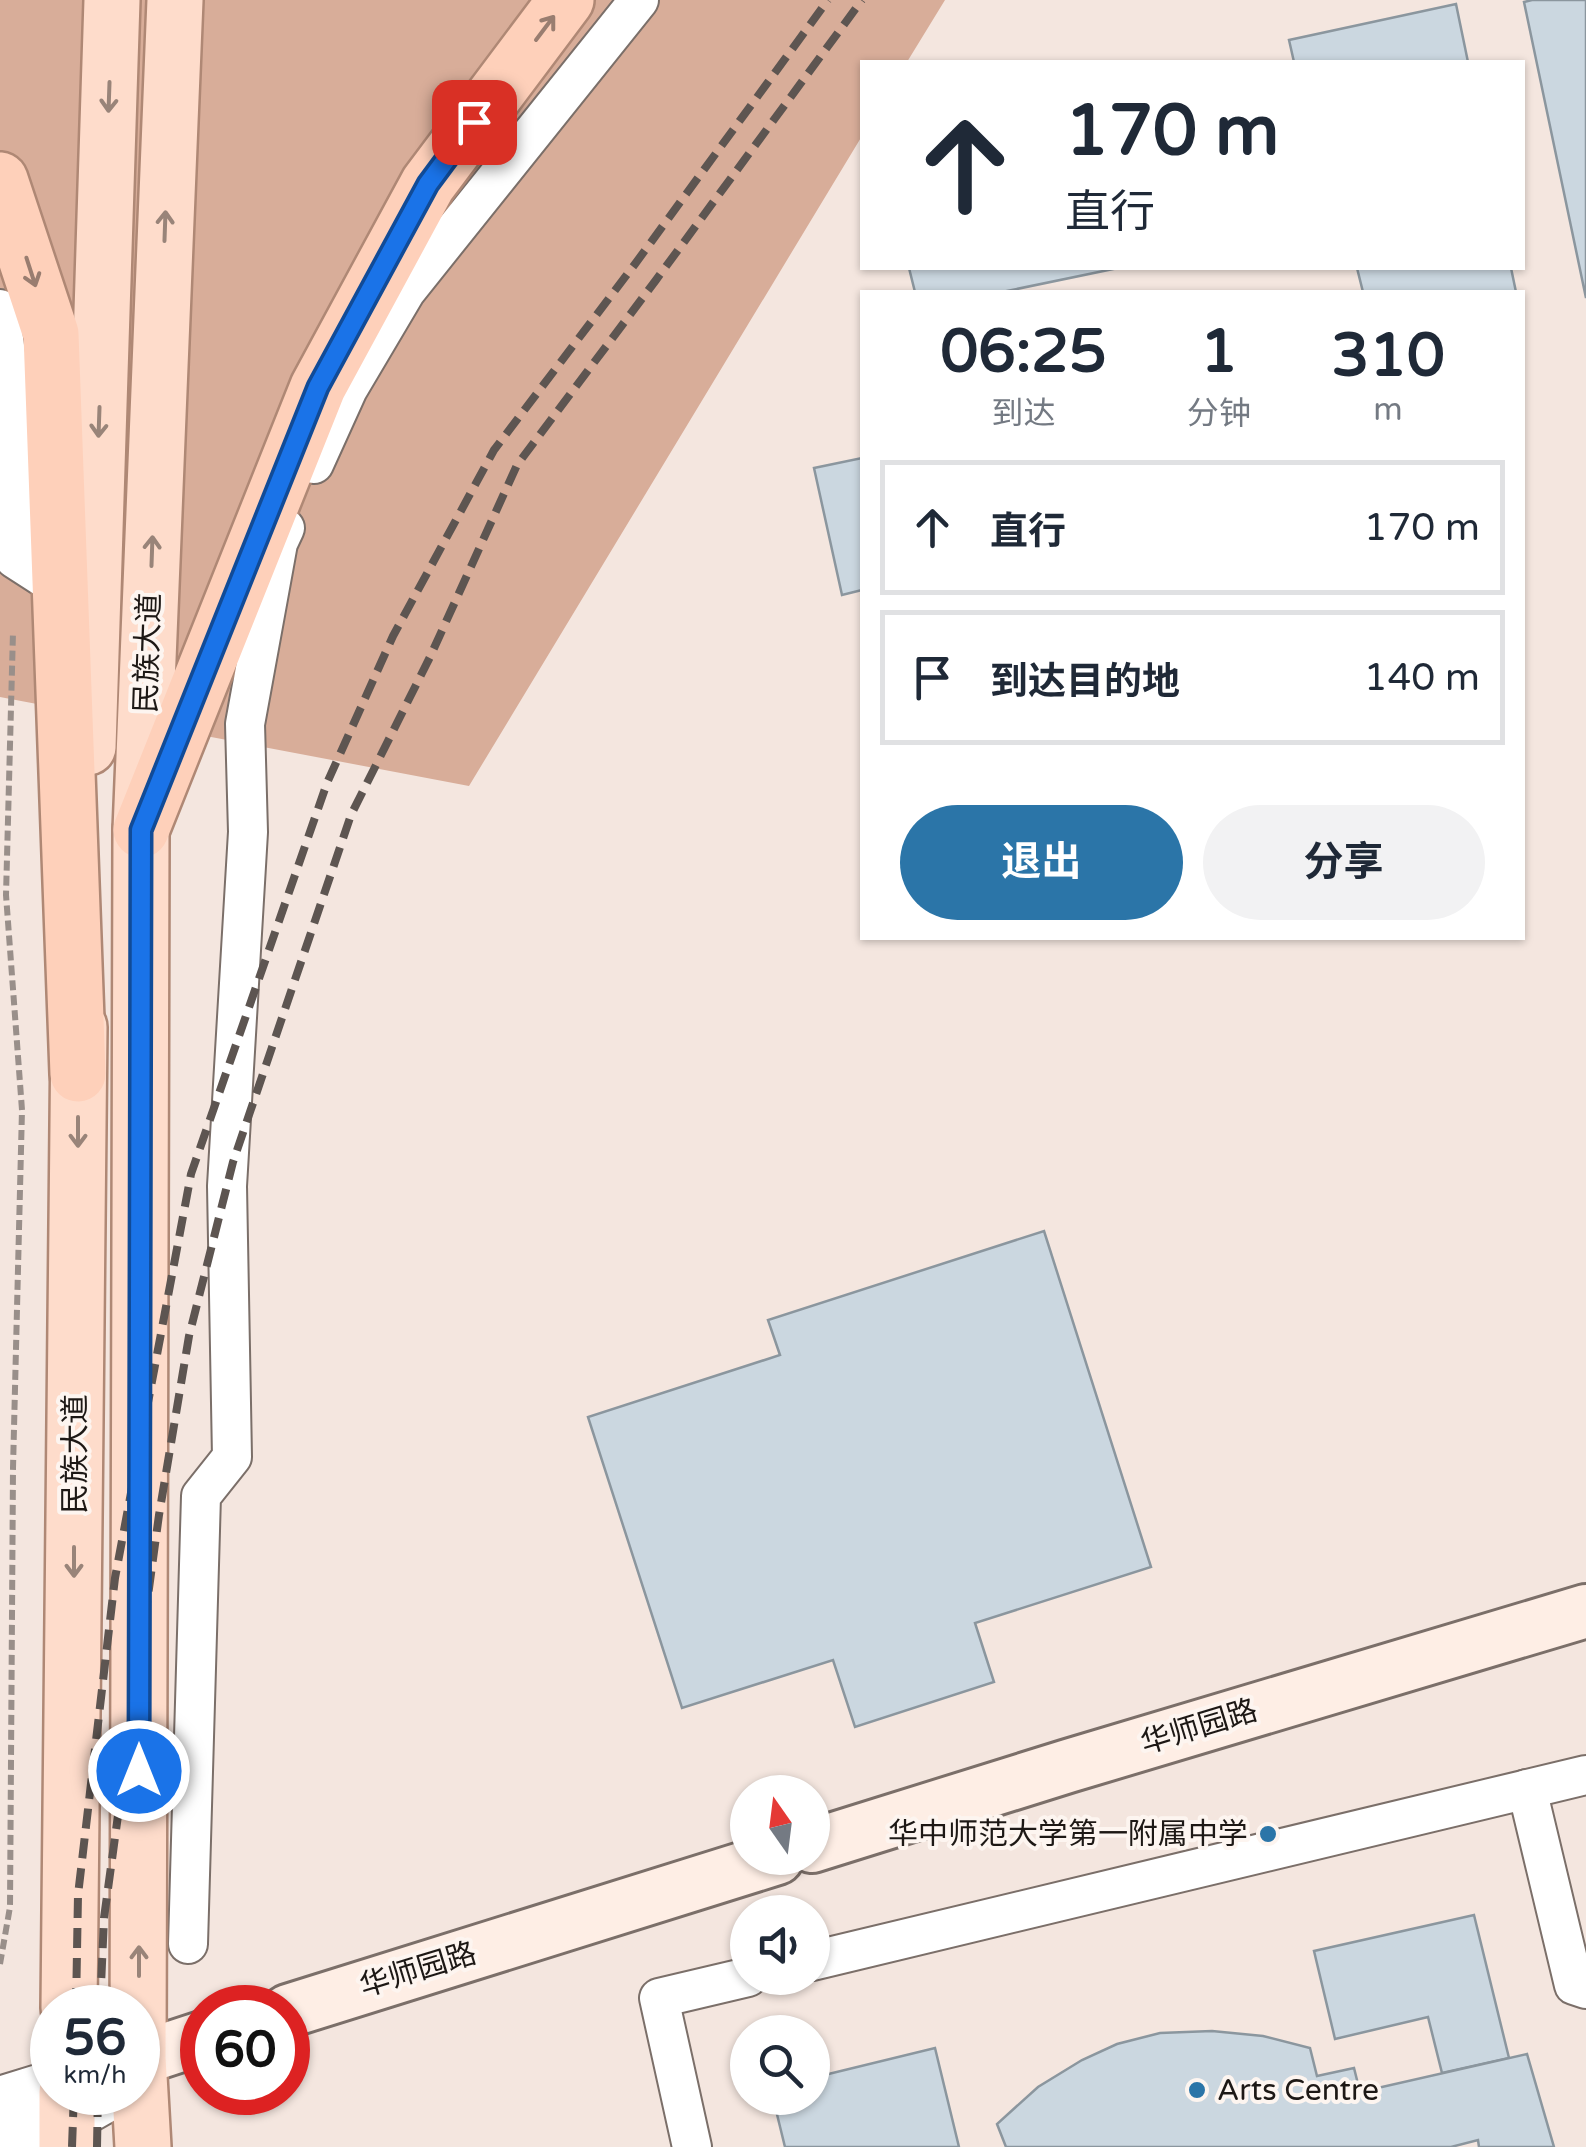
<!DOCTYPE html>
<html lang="zh">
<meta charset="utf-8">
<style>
body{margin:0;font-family:"Varela Round","Noto Sans SC",sans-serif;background:#f2f2f3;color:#1f2937;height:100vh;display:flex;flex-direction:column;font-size:38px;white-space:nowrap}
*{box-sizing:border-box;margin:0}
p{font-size:32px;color:#747a83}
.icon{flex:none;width:55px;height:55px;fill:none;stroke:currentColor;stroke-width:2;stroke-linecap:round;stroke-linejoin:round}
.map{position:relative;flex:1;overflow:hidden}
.side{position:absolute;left:860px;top:290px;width:665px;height:650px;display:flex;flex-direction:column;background:#fff;border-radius:0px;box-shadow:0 2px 8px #0004}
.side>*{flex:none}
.hud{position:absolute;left:860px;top:60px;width:665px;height:210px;border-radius:0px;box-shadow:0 2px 8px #0004;background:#fff;color:#1f2937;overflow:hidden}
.needle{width:65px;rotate:346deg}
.buttons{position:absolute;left:730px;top:1775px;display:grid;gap:20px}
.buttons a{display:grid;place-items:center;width:100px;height:100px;border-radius:50%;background:#fff;box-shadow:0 2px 8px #0004;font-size:50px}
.speed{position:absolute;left:30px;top:1985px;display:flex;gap:20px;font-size:50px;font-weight:700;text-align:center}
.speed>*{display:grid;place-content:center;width:130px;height:130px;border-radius:50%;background:#fff;box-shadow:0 2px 8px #0004;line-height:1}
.speed small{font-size:25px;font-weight:400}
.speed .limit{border:15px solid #d22;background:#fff;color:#111}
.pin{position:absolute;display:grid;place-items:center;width:85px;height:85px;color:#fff;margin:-42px;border-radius:20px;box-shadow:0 5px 15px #0006}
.me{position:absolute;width:110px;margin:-55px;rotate:0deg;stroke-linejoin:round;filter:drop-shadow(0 0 8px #0008)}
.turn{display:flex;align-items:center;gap:35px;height:210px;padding:0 40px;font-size:45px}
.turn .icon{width:130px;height:130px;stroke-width:2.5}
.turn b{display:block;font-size:70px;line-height:85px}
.eta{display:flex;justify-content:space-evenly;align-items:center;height:170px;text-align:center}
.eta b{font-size:60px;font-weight:700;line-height:70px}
.button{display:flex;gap:20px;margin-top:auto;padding:20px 40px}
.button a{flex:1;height:115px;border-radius:60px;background:#2b75a8;color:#fff;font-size:40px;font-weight:700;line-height:115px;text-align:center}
.button a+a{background:#f2f2f3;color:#1f2937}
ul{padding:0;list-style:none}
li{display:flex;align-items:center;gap:30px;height:135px;margin:0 20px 15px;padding:0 20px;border:5px solid #e0e1e3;border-radius:0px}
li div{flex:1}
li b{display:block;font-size:38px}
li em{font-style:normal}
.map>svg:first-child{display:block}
.green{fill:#d8ad99}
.building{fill:#cbd7e0;stroke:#8b969e;stroke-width:2.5}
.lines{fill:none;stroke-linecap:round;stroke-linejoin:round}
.minor-casing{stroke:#7b6f69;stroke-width:42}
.tertiary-casing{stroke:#7b6f69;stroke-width:52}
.secondary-casing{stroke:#7b6f69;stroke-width:58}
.primary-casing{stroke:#af8875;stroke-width:60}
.trunk-casing{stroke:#af8875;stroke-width:60}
.path{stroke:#998f8a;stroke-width:6;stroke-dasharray:10 5;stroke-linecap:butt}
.minor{stroke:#fff;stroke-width:38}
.tertiary{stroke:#fff;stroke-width:48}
.secondary{stroke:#feeee5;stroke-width:52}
.primary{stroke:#fedccb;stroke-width:55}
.trunk{stroke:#fed0ba;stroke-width:55}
.rail{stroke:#5d5551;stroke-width:8;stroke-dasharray:20 10;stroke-linecap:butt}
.oneway{stroke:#997d70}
.oneway2{stroke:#998479}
.route-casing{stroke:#114b97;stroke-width:25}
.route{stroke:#1a73e8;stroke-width:18}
.poi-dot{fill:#2b75a8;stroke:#fdf5f0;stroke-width:4}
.labels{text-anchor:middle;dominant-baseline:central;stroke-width:8;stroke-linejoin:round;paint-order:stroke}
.street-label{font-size:30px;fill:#1d1815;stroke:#fdf5f0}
.poi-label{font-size:30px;fill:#1d1815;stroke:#fdf5f0;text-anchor:end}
</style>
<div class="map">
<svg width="1586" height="2147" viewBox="0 0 1586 2147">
<rect width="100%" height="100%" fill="#f4e6df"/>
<polygon class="green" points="0,0 945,0 907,62 862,62 862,136 469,786 0,697"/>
<g class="building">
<polygon points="1532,0 1586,0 1586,298 1524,2"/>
<polygon points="1456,4 1468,62 1294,62 1289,40"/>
<polygon points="909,268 1118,268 1002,292 915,292"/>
<polygon points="1357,268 1511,268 1516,292 1363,292"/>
<polygon points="862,458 862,590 842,595 814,468"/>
<polygon points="1044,1231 1151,1567 975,1623 994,1682 855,1727 833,1660 682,1708 588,1417 780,1355 768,1320"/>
<polygon points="1474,1915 1509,2058 1442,2073 1428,2017 1335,2039 1314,1951"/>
<polygon points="1212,2031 1263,2036 1310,2048 1317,2076 1354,2068 1360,2092 1527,2054 1554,2147 1479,2147 1478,2140 1451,2147 1006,2147 997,2124 1038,2087 1082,2060 1117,2044 1160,2033"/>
<polygon points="935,2048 959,2147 785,2147 773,2098 812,2098 812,2078"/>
</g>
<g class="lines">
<defs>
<g id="minor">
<polyline points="0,309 18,443 15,559 60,588"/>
<polyline points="314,464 348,389 406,291 639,0"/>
<polyline points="1527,1789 1574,1985 1586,1989"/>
<polyline points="188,1944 201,1496 232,1457 227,1186 248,832 245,724 278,543 285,528"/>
<polyline points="812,1961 1586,1775"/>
<polyline points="692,2147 659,1998 748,1977"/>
</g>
<g id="tertiary">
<polyline points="0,2101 52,2085"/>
<polyline points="0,2140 67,2120 116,2092"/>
</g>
<g id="secondary">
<polyline points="812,1846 1068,1766 1586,1611"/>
<polyline points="288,2011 777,1858"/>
<polyline points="138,2059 202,2038"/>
</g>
<g id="primary">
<polyline points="88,747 112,0"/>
<polyline points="69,2008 79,1027"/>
<polyline points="67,2092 67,2147"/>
<polyline points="143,2147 138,2058 141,830 175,0"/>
</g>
<g id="trunk">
<polyline points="0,180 51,334 78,1074"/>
<polyline points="141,830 318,387 428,184 566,0"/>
</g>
</defs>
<use href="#minor" class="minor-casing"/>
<use href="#tertiary" class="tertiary-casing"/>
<use href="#secondary" class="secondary-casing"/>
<use href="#primary" class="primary-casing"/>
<use href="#trunk" class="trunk-casing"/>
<polyline class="path" points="0,1964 10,1907 13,1468 22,1110 6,895 13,632"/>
<use href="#minor" class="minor"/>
<use href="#tertiary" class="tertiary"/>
<use href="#secondary" class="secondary"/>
<use href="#primary" class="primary"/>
<use href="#trunk" class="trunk"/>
<g class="rail">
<polyline points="76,2008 78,1895 115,1578 191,1174 327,783 393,636 494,450 635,264 828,0"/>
<polyline points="100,2008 104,1918 159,1515 189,1336 233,1162 351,815 430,657 517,465 656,280 862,0"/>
<polyline points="72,2147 74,2092"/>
<polyline points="97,2147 98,2092"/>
</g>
</g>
<defs><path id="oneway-shaft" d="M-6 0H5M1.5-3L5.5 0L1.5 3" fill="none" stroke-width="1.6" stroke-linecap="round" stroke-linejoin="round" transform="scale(2.5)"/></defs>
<g class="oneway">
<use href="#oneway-shaft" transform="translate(545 28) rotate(-53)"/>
<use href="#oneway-shaft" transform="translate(31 272) rotate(72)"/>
</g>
<g class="oneway2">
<use href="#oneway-shaft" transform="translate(109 97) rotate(92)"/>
<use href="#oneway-shaft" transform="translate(165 226) rotate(-88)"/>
<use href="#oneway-shaft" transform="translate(99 422) rotate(92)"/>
<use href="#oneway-shaft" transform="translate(152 551) rotate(-88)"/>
<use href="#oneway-shaft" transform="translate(78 1132) rotate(90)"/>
<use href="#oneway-shaft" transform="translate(74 1562) rotate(90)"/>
<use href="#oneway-shaft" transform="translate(139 1961) rotate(-90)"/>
</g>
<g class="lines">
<defs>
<polyline id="route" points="139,1771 141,830 318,387 428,184 474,122"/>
</defs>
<use href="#route" class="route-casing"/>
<use href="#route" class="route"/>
</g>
<g class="poi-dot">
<circle cx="1268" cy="1834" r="10"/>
<circle cx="1197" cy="2090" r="10"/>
</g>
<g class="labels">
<g class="street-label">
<text transform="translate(148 653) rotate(-88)">民族大道</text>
<text transform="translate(75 1454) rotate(-90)">民族大道</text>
<text transform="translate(1199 1727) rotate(-17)">华师园路</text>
<text transform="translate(418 1970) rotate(-17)">华师园路</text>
</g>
<g class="poi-label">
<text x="1248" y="1834">华中师范大学第一附属中学</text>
<text x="1217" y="2090" text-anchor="start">Arts Centre</text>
</g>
</g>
</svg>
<div class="buttons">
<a><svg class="needle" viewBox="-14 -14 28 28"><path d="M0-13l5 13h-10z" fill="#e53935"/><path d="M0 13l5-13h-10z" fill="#747a83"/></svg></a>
<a><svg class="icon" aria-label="sound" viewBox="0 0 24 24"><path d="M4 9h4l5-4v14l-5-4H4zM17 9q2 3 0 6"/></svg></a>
<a><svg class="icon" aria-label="search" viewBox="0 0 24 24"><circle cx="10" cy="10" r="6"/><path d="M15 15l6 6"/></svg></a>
</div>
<div class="speed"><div>56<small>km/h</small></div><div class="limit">60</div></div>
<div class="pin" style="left:474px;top:122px;background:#d93025"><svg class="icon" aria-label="arrive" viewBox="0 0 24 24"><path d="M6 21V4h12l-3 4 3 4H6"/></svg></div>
<svg class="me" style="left:139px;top:1771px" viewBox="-20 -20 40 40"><circle r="17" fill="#1a73e8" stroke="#fff" stroke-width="3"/><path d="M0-11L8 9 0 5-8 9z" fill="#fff"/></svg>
<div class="hud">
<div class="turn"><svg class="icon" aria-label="ahead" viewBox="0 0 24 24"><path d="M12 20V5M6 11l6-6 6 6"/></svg><div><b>170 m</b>直行</div></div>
</div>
<section class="side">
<div class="eta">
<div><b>06:25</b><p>到达</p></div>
<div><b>1</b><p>分钟</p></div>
<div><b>310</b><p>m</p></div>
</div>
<ul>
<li><svg class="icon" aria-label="ahead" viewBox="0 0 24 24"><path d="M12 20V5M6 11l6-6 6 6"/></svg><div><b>直行</b></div><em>170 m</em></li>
<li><svg class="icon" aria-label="arrive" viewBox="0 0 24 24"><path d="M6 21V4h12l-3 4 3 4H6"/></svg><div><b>到达目的地</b></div><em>140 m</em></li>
</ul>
<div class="button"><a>退出</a><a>分享</a></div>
</section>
</div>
